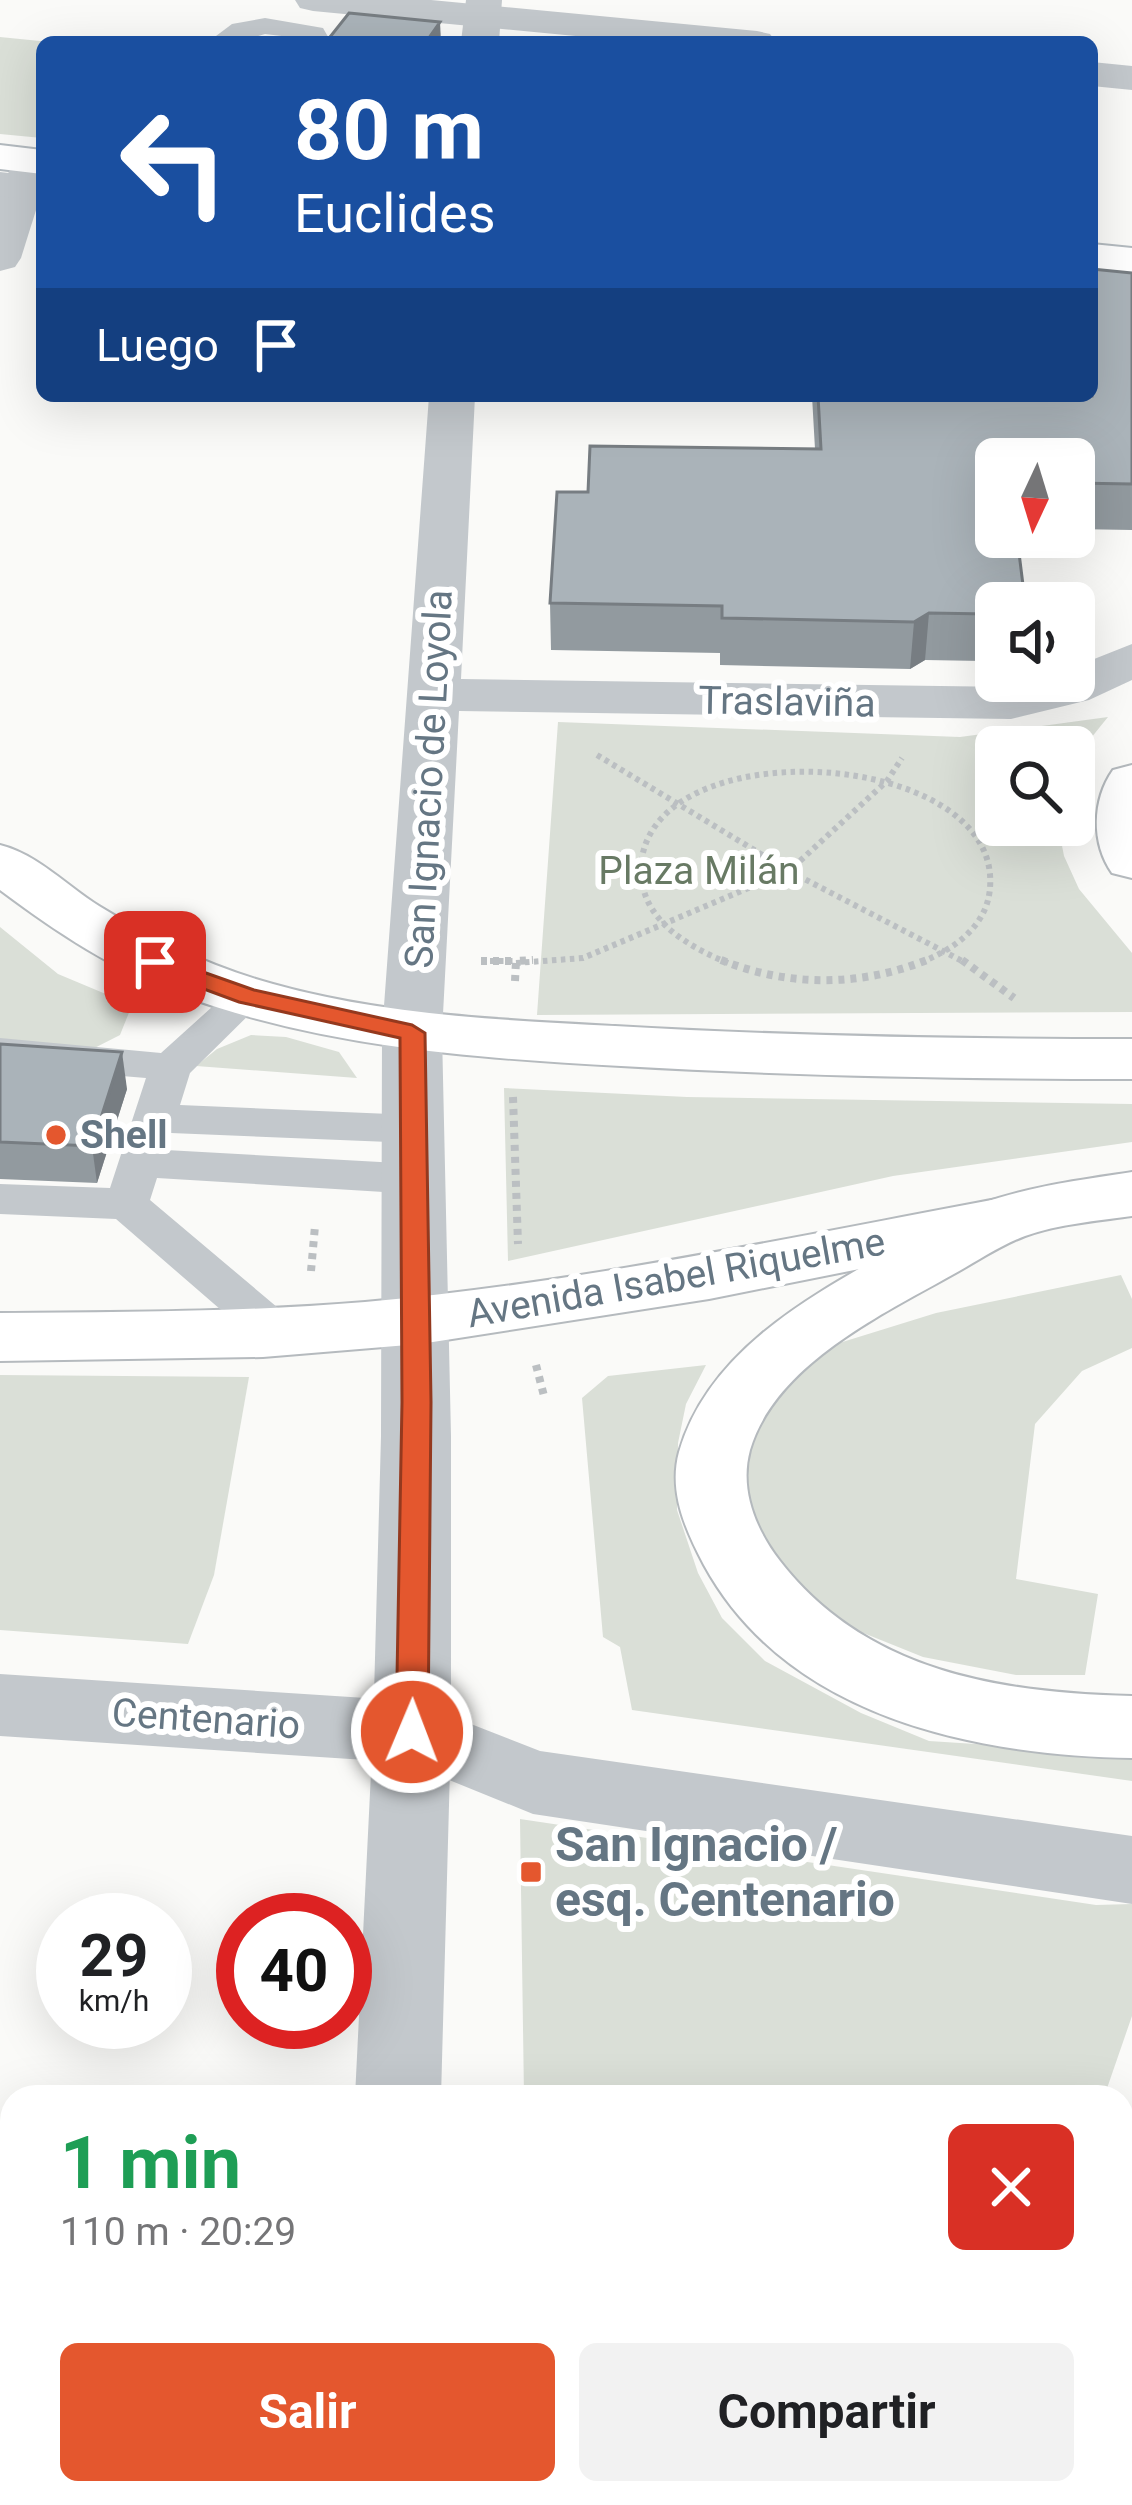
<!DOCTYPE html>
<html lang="es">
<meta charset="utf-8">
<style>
body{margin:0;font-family:Roboto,sans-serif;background:#f2f2f2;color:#202124;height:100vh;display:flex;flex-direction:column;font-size:45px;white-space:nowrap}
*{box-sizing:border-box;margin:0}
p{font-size:39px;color:#757577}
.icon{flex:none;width:66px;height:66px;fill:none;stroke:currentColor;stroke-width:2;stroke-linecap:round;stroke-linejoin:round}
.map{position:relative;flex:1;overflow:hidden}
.details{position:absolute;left:0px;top:2085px;width:1134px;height:420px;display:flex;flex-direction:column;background:#fff;border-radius:36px 36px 0 0;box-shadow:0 12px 48px #0002}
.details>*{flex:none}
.top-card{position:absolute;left:36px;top:36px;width:1062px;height:366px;border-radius:18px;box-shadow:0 12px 48px #0002;background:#1a4fa0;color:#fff;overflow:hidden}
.needle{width:78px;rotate:184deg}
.tools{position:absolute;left:975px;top:438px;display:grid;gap:24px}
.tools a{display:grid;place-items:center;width:120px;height:120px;border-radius:18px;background:#fff;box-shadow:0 12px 48px #0002;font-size:60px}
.speed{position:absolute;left:36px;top:1893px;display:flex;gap:24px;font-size:60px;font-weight:700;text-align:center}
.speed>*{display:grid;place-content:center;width:156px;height:156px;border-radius:50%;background:#fff;box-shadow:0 12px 48px #0002;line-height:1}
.speed small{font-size:30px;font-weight:400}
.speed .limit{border:18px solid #d22;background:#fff;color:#111}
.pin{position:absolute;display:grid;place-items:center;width:102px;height:102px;color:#fff;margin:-51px;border-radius:24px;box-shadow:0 6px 18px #0006}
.me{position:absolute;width:132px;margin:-66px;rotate:1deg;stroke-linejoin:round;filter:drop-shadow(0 0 9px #0008)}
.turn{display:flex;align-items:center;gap:42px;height:252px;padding:0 60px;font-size:54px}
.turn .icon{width:156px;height:156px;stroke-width:2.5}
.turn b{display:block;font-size:84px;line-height:102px}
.then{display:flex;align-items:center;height:114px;padding:0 60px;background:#0003;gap:24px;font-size:45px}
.round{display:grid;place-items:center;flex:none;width:126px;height:126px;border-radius:18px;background:#f2f2f2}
.headline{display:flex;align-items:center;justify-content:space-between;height:204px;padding:0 60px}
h1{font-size:72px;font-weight:700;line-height:90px;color:#1e9e55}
.button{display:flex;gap:24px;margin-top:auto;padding:24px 60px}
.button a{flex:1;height:138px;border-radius:18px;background:#e4572e;color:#fff;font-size:48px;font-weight:700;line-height:138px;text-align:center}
.button a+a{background:#f2f2f2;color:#202124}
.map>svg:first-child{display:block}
.green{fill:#dadfd7}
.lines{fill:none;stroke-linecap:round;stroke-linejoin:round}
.secondary-casing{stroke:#b3babf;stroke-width:4}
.primary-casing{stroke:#b5babe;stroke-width:4}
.trunk-casing{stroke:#b4b9bd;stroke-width:4}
.path-far1{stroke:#bbbfc2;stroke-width:6;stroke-dasharray:4.5 4.5;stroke-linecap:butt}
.path{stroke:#bbbfc2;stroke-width:8;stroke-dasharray:6 6;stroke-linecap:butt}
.service{fill:#c3c8cc;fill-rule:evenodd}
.pedestrian{fill:#c3c8cc;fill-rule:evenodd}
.minor{fill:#c3c8cc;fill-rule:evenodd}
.tertiary{fill:#c3c8cc;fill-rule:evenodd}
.secondary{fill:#fff;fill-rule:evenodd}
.primary{fill:#fff;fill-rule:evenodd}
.trunk{fill:#fff;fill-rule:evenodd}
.wall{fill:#929a9f}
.shaded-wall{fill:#777d82}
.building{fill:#aab3b9;stroke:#777d82;stroke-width:3}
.route{fill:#e4572e;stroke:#94391e;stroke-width:3}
.poi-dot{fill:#e4572e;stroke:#fff;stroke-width:4.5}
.labels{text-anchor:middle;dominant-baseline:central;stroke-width:12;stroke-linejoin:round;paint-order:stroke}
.street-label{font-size:39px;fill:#657683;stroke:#fff}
.park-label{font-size:39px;fill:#687a64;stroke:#fff}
.poi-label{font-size:39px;font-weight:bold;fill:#657683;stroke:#fff;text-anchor:start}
.near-poi-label{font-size:48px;font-weight:bold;fill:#657683;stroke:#fff;text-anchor:start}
</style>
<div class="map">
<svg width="1132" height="2505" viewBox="0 0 1132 2505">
<rect width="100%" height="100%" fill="#fafaf8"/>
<g class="green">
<polygon points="0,37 50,42 42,42 42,138 0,134"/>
<polygon points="1108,717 1074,759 1074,747 996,747 996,825 1058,825 1064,856 1079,889 1132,953 1132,1012 537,1015 558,722 960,737"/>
<polygon points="0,927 58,974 132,1005 120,1035 67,1062 0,1055"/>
<polygon points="251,1035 286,1037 339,1052 357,1078 196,1066 217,1049"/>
<polygon points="504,1088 687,1097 1132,1104 1132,1142 893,1176 508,1261"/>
<polygon points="1121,1275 1132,1299 1132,1348 1082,1371 1035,1424 1016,1579 1098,1594 1085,1675 1016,1675 923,1657 846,1626 771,1565 738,1473 752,1422 793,1378 836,1344 936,1313"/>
<polygon points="706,1365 686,1404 678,1443 677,1510 698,1573 722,1618 765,1661 861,1713 929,1741 1132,1754 1132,1781 632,1710 620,1647 603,1637 582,1398 608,1376"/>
<polygon points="0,1375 249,1377 214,1575 188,1644 0,1630"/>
<polygon points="520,1819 1096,1905 1132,1904 1132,2016 1104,2097 524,2097"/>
<polygon points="530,2493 967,2493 963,2505 530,2505"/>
</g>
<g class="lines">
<defs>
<g id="secondary">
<polygon points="0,145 42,150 42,174 0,169"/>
<polygon points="1092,244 1132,248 1132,274 1092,270"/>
</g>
<g id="primary">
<path d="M0 845C37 854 67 886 99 906 154 940 211 967 273 984 383 1015 501 1020 615 1026 787 1036 959 1039 1132 1039V1079C961 1079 791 1076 621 1066 472 1058 322 1047 181 995 115 971 56 932 0 890Z"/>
<path d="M997 1199 1020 1205 1030 1221 1020 1237 709 1299 420 1344 263 1357 0 1361V1313C122 1312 244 1312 365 1302 578 1283 788 1238 997 1199Z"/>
<polygon points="1132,2335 1132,2451 1122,2455 1122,2339"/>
<polygon points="1122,2457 1132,2470 1132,2505 1042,2505 1047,2493 1122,2493"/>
</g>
<g id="trunk">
<path d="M1132 765V878L1112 873C1091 843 1092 800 1113 770Z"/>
<path d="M1132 1172V1216C1097 1221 1058 1224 1025 1236 999 1246 976 1262 952 1275 881 1315 775 1365 750 1450 739 1490 756 1530 780 1561 866 1672 1000 1693 1132 1696V1758C973 1755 787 1717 704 1565 686 1531 668 1492 679 1452 708 1352 807 1298 892 1250 921 1234 949 1215 980 1204 1030 1186 1081 1180 1132 1172Z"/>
</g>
</defs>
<use href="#secondary" class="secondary-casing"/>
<use href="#primary" class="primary-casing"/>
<use href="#trunk" class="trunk-casing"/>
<g class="path-far1">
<polyline points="597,755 789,871 966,963"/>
<polyline points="481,961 516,961"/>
<polyline points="516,963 583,958 789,871 887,781 902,758"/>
<path d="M728 963C687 946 641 920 641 870 642 727 1002 746 990 888 987 927 953 950 919 963"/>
</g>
<g class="path">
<path d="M721 960C789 987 859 987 927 960"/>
<polyline points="962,960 1014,998"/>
<polyline points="481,961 516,961"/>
<polyline points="515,981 516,961 533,960"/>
<polyline points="513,1097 518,1244"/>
<polyline points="311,1271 315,1226"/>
<polyline points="536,1365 544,1396"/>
</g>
<g class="service">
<polygon points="265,18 323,28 331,42 265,34 237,42 208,42 232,24"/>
<polygon points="247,984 261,988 267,997 190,1073 180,1105 414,1115 429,1119 436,1129 429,1139 414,1143 171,1133 166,1150 416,1164 431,1169 438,1179 431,1189 416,1194 157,1178 150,1200 290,1318 297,1330 290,1342 274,1346 258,1342 116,1219 0,1214 0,1184 110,1188 146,1078 0,1066 0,1038 161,1053 233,988"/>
</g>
<polygon class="pedestrian" points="412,1701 540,1751 1132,1836 1132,1904 533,1814 385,1754 373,1732 385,1710"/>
<g class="minor">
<polygon points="295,0 431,0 757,31 770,34 776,42 638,42 313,11 300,8"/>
<polygon points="1092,62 1132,66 1132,90 1092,86"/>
<polygon points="31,149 42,152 42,191 21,258 15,267 0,271 0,193 17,152"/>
<polygon points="0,1674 412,1701 439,1710 451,1732 439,1754 412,1763 0,1736"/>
</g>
<g class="tertiary">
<polygon points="466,0 502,0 499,42 461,42"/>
<polygon points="0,172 42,177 42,201 0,196"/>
<polygon points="429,396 475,396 461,679 1011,687 1074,681 1074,667 1132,644 1132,680 1089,700 1011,719 459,711 442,1033 451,1436 451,1732 441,2097 355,2097 373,1732 381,1436 382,1033"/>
<polygon points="336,2493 430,2493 430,2505 334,2505"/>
</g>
<use href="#secondary" class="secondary"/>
<use href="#primary" class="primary"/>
<use href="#trunk" class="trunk"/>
</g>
<g class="wall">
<polygon points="1132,273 1132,530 1074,529 1074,459 996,459 1024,593 1023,603 996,603 983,661 925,660 910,669 720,665 720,653 551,650 550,603 588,492 815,449 812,396 1092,396"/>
<polygon points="0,1044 127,1089 97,1183 0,1179"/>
</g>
<g class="shaded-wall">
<polygon points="440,22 441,42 426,42"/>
<polygon points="1024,593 1023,603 1007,603"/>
<polygon points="996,609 996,653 983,661 988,614"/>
<polygon points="929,613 925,660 910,669 914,622"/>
<polygon points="122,1052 127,1089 97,1183 92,1146"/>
</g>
<g class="building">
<polygon points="349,13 440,22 426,42 326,42"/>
<polygon points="1092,269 1132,273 1132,484 1074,483 1074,459 996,459 996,537 1017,537 1024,593 1007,603 996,603 996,609 988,614 929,613 914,622 722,618 722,606 550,603 557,492 588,492 590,446 821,449 818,396 1092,396"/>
<polygon points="0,1044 122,1052 92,1146 0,1142"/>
</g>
<polygon class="route" points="155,955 254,990 412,1025 425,1033 431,1402 428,1732 423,1741 412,1745 401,1741 396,1732 402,1402 400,1038 239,1002 147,968 147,957"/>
<g class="poi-dot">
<circle cx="56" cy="1135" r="12"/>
<rect x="519" y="1860" width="24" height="24" rx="6"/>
</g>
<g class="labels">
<g class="street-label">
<text transform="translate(787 702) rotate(1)">Traslaviña</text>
<text transform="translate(429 779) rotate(-87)">San Ignacio de Loyola</text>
<text transform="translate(676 1278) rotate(-10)">Avenida Isabel Riquelme</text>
<text transform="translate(206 1719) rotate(4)">Centenario</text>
</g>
<g class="park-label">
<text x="699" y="871">Plaza Milán</text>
</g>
<g class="poi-label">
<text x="80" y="1135">Shell</text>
</g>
<g class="near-poi-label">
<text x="555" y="1844">San Ignacio /<tspan x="555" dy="55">esq. Centenario</tspan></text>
</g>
</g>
</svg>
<div class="tools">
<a><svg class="needle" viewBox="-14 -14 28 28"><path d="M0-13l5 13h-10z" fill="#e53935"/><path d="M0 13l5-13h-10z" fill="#757577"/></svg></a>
<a><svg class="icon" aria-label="sound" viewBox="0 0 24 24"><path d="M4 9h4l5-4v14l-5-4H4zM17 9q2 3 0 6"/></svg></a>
<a><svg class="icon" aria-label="search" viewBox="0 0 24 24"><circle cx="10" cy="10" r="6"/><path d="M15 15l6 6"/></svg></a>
</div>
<div class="speed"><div>29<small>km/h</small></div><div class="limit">40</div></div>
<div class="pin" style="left:155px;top:962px;background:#d93025"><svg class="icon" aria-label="arrive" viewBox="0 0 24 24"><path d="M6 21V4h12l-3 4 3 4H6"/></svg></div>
<svg class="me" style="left:412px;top:1732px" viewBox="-20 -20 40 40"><circle r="17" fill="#e4572e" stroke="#fff" stroke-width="3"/><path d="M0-11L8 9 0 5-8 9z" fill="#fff"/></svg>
<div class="top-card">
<div class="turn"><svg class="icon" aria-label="left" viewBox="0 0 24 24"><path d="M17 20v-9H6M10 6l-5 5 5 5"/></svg><div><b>80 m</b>Euclides</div></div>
<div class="then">Luego<svg class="icon" aria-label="arrive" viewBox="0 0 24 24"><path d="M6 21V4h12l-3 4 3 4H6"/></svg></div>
</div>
<section class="details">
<div class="headline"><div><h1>1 min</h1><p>110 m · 20:29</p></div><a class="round" style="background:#d93025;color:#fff"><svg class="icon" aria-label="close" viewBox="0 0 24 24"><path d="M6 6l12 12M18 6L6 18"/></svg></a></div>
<div class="button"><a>Salir</a><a>Compartir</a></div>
</section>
</div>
